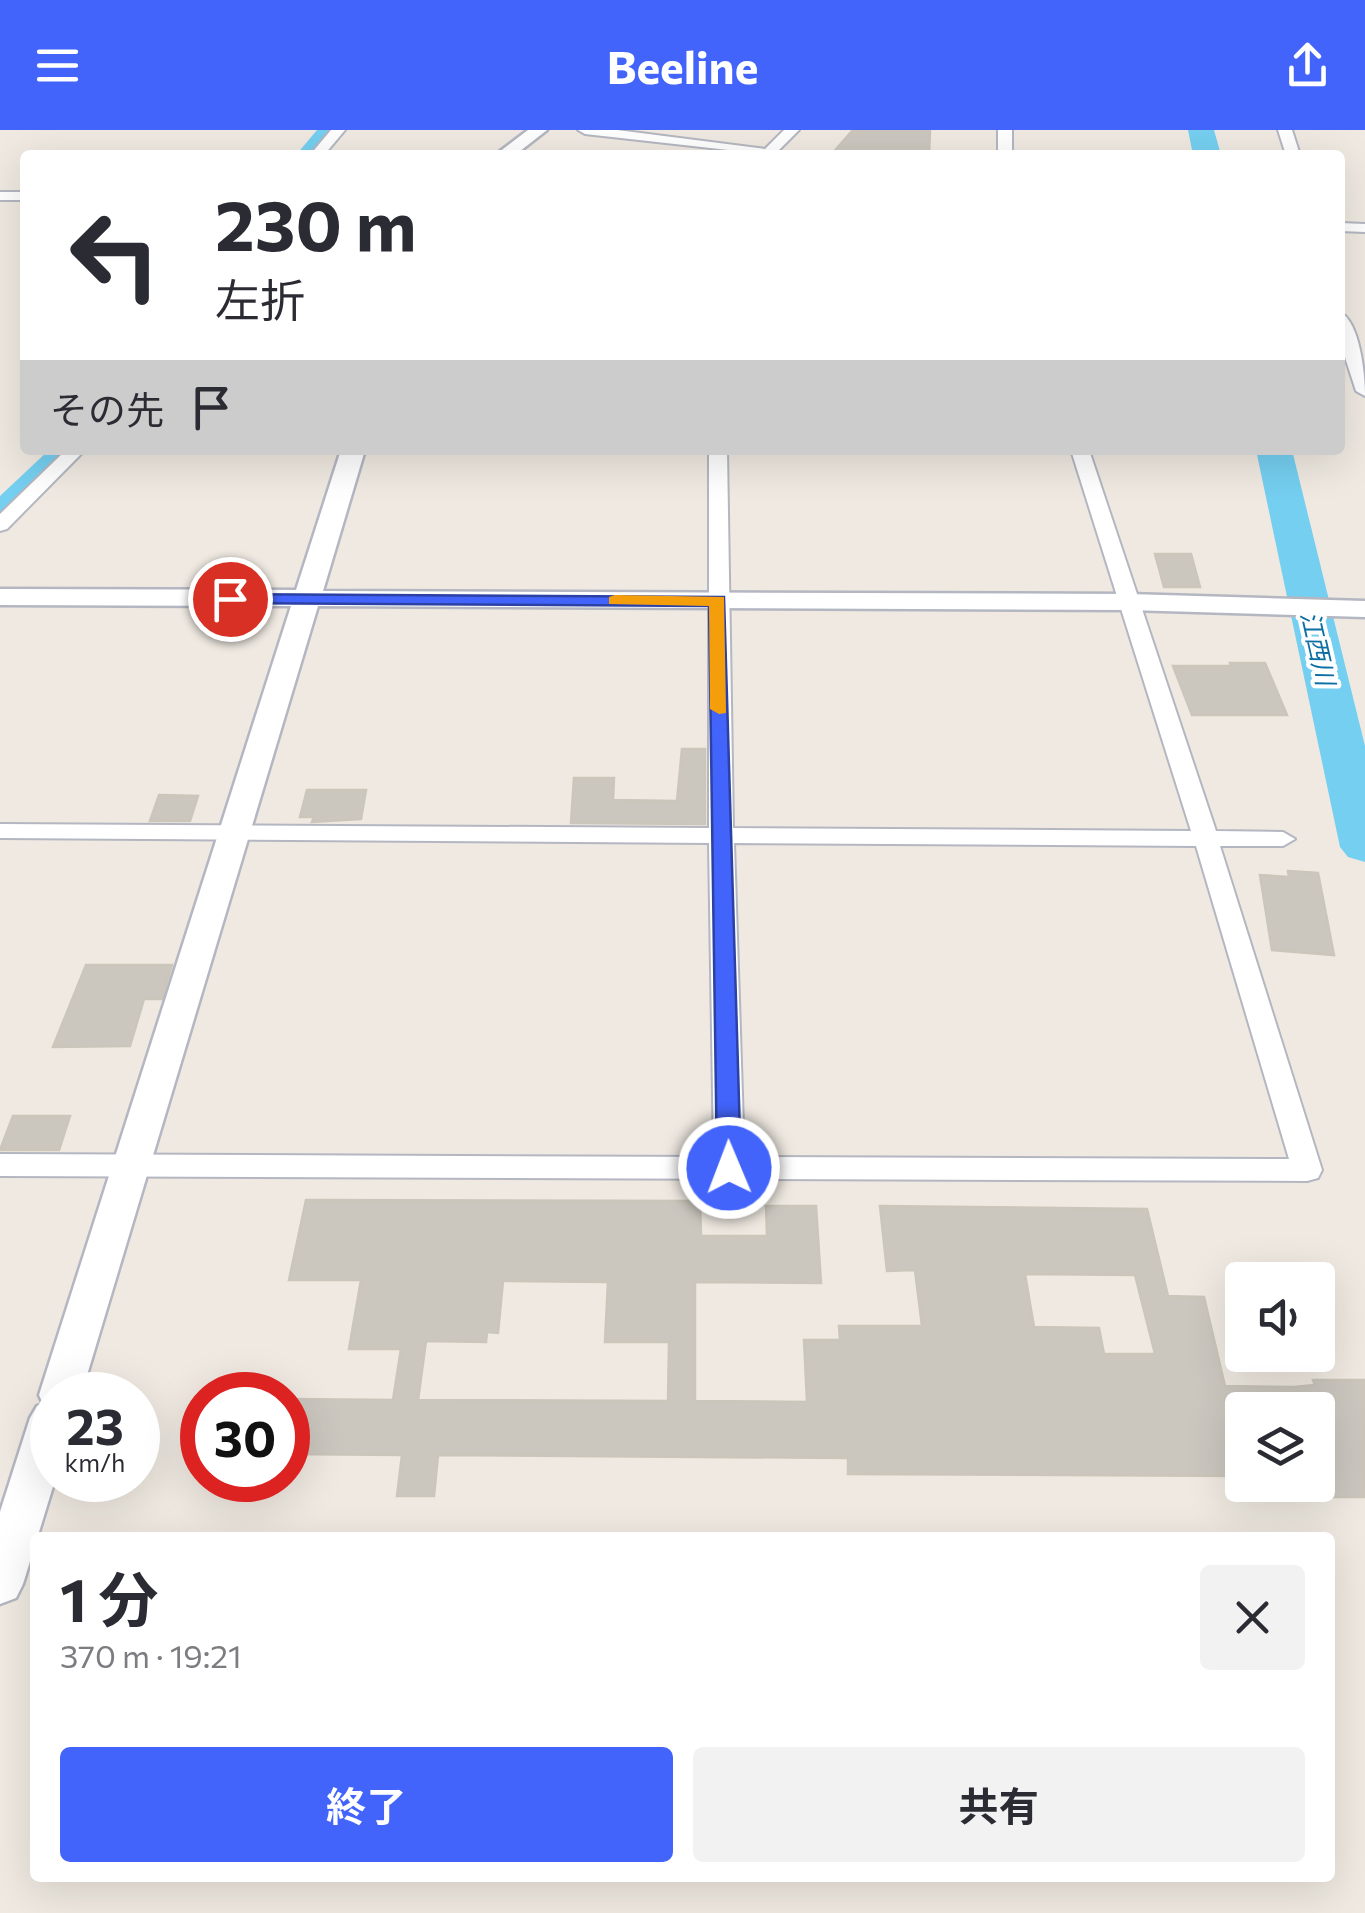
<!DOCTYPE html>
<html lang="ja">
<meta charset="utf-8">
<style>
body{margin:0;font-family:Commissioner,"Noto Sans JP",sans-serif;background:#f2f2f3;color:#2b2b33;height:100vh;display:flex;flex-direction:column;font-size:38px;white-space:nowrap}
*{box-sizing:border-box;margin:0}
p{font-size:32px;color:#7c7c81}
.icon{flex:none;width:55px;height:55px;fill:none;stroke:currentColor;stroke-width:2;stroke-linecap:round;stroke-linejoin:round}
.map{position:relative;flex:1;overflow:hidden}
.panel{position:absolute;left:30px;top:1402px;width:1305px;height:350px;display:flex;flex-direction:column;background:#fff;border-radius:10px;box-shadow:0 10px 40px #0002}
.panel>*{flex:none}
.guide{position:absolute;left:20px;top:20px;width:1325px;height:305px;border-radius:10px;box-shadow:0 10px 40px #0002;background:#fff;color:#2b2b33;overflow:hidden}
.fabs{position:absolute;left:1225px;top:1132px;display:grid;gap:20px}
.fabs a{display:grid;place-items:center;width:110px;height:110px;border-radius:10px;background:#fff;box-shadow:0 10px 40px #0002;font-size:50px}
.speed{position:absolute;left:30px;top:1242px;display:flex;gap:20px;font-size:50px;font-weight:700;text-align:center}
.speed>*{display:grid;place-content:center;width:130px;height:130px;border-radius:50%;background:#fff;box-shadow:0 10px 40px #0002;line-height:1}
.speed small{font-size:25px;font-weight:400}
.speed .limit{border:15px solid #d22;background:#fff;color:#111}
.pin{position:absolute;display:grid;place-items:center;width:85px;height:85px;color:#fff;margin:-42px;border:5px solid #fff;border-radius:50%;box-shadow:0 2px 10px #0007}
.me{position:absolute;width:110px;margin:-55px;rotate:359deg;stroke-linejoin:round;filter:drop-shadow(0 0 8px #0008)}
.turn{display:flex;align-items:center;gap:35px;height:210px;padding:0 30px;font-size:45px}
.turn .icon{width:130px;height:130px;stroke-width:2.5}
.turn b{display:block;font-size:70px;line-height:85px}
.then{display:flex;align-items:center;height:95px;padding:0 30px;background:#0003;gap:20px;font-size:38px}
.round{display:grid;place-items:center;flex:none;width:105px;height:105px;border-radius:10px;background:#f2f2f3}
.overview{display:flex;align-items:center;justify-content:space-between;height:170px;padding:0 30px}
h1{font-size:60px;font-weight:700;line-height:75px}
.primary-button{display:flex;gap:20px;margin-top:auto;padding:20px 30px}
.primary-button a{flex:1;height:115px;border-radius:10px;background:#4264fb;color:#fff;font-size:40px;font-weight:700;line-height:115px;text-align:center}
.primary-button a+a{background:#f2f2f3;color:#2b2b33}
header{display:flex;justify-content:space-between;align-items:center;height:130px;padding:0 30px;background:#4264fb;color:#fff;font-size:45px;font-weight:700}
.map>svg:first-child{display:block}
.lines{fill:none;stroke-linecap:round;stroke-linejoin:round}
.canal{fill:#75cff0;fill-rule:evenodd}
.river{fill:#75cff0;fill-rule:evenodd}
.building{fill:#cbc7bf;stroke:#cbc5ba;stroke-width:2.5;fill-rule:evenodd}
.minor-casing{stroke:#b4b7c1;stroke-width:4}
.tertiary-casing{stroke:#b4b7c1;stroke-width:5}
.minor{fill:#fff;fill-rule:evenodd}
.tertiary{fill:#fff;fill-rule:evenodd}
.route{fill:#4264fb;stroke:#2b41a3;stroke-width:2.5}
.slow{fill:#f59e0b}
.labels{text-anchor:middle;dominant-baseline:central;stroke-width:8;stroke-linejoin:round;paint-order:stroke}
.far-water-label{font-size:25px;font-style:italic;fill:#0d6fa3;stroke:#fff}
</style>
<header><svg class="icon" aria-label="menu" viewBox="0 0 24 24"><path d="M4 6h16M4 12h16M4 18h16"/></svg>Beeline<svg class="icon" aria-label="share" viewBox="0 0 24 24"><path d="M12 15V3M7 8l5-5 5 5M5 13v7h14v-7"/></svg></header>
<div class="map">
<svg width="1365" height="1783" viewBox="0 0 1365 1783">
<rect width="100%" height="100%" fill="#efe9e1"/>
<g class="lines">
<g class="canal">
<polygon points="317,0 333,0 313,25 296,25"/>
<polygon points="49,320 72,320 8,384 0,386 0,366"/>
</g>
<g class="river">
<polygon points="1188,0 1214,0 1221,25 1193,25"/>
<polygon points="1256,320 1292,320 1365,616 1365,732 1348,727 1340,717"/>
</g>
</g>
<g class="building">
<polygon points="853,0 930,0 929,25 831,25"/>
<polygon points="1155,424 1191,424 1200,457 1164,457"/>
<polygon points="1230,533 1265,533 1287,585 1192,585 1173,536 1231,536"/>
<polygon points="682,619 705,619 705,694 571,693 574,648 614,648 613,670 677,671"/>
<polygon points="307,660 366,660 361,689 312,692 314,687 300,687"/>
<polygon points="159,665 198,666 190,691 150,691"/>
<polygon points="1288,741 1318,743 1334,825 1272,820 1260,745 1289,747"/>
<polygon points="86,835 172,835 162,869 144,869 130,916 53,917"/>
<polygon points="13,986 70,986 59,1020 0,1020"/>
<path d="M306 1070 700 1071 701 1106H767L766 1076H816L821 1153 695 1152V1271L807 1272 804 1210H840L839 1196H922L915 1140 887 1141 880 1076 1147 1079 1168 1166 1204 1167 1225 1256 1294 1257 1315 1255 1313 1250H1365V1367H1325L1318 1340V1280H1242V1346L848 1344V1328L438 1325 434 1366H397L402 1325 288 1324V1269L393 1270 401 1219H349L361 1150H289ZM1025 1144 1135 1145 1155 1224H1104L1099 1198 1034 1197ZM503 1151 608 1152 605 1212H669L668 1271 418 1270 426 1211 486 1212 487 1202 498 1203Z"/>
</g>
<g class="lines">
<defs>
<g id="minor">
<polygon points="331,0 345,0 324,25 310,25"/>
<polygon points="578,0 617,0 765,19 784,0 799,0 774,25 585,4"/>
<rect x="998" y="0" width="14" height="25"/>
<polygon points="1278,0 1292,0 1300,25 1286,25"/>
<rect x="0" y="62" width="25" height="8"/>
<polygon points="1340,93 1365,94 1365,102 1340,101"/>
<path d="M1340 182C1360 192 1365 245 1365 266L1356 261 1340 212Z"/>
<polygon points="66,320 85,320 7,399 0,401 0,384"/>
<path d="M709 320H727L733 698 1191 701 1071 320H1089L1216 701 1283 702 1295 709 1283 716H1220L1322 1040 1318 1048 1307 1051 0 1046V1024L714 1027 709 713 0 708V694L709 698ZM734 713 1196 716 1289 1029 744 1027Z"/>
</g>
<g id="tertiary">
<polygon points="528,0 547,0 515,25 495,25"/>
<polygon points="341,320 365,320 323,461 1129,464 1365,471 1365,487 1129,480 318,476 81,1265 52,1265 55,1350 23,1454 16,1468 0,1474 0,1382 30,1288 37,1276 43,1274 39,1265 291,476 0,475 0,459 296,460"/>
</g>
</defs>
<use href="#minor" class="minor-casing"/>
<use href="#tertiary" class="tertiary-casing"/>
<use href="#minor" class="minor"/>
<use href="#tertiary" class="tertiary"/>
</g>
<polygon class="route" points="230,464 724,467 741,1038 738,1044 720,1044 717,1038 709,476 224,473 224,465"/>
<polygon class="slow" points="615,465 724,467 726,583 719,584 710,579 709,476 609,474 609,467"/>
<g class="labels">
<g class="far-water-label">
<text transform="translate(1319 518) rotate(77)">江西川</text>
</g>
</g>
</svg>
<div class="fabs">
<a><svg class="icon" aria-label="sound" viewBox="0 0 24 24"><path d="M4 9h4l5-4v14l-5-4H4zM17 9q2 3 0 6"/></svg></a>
<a><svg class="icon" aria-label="layers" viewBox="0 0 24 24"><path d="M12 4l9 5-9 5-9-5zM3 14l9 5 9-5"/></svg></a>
</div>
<div class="speed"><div>23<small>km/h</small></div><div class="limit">30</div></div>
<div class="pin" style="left:230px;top:469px;background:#d93025"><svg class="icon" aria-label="arrive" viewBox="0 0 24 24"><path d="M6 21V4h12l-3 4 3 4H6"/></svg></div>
<svg class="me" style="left:729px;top:1038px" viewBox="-20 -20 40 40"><circle r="17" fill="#4264fb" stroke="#fff" stroke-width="3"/><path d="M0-11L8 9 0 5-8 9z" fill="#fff"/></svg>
<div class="guide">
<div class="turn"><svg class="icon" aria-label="left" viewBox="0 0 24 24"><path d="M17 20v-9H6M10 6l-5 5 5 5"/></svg><div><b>230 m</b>左折</div></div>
<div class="then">その先<svg class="icon" aria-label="arrive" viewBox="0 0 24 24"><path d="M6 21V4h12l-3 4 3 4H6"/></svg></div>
</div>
<section class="panel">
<div class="overview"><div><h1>1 分</h1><p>370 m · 19:21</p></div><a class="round"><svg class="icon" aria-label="close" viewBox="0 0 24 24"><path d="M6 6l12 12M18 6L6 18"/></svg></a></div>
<div class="primary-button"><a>終了</a><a>共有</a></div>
</section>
</div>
